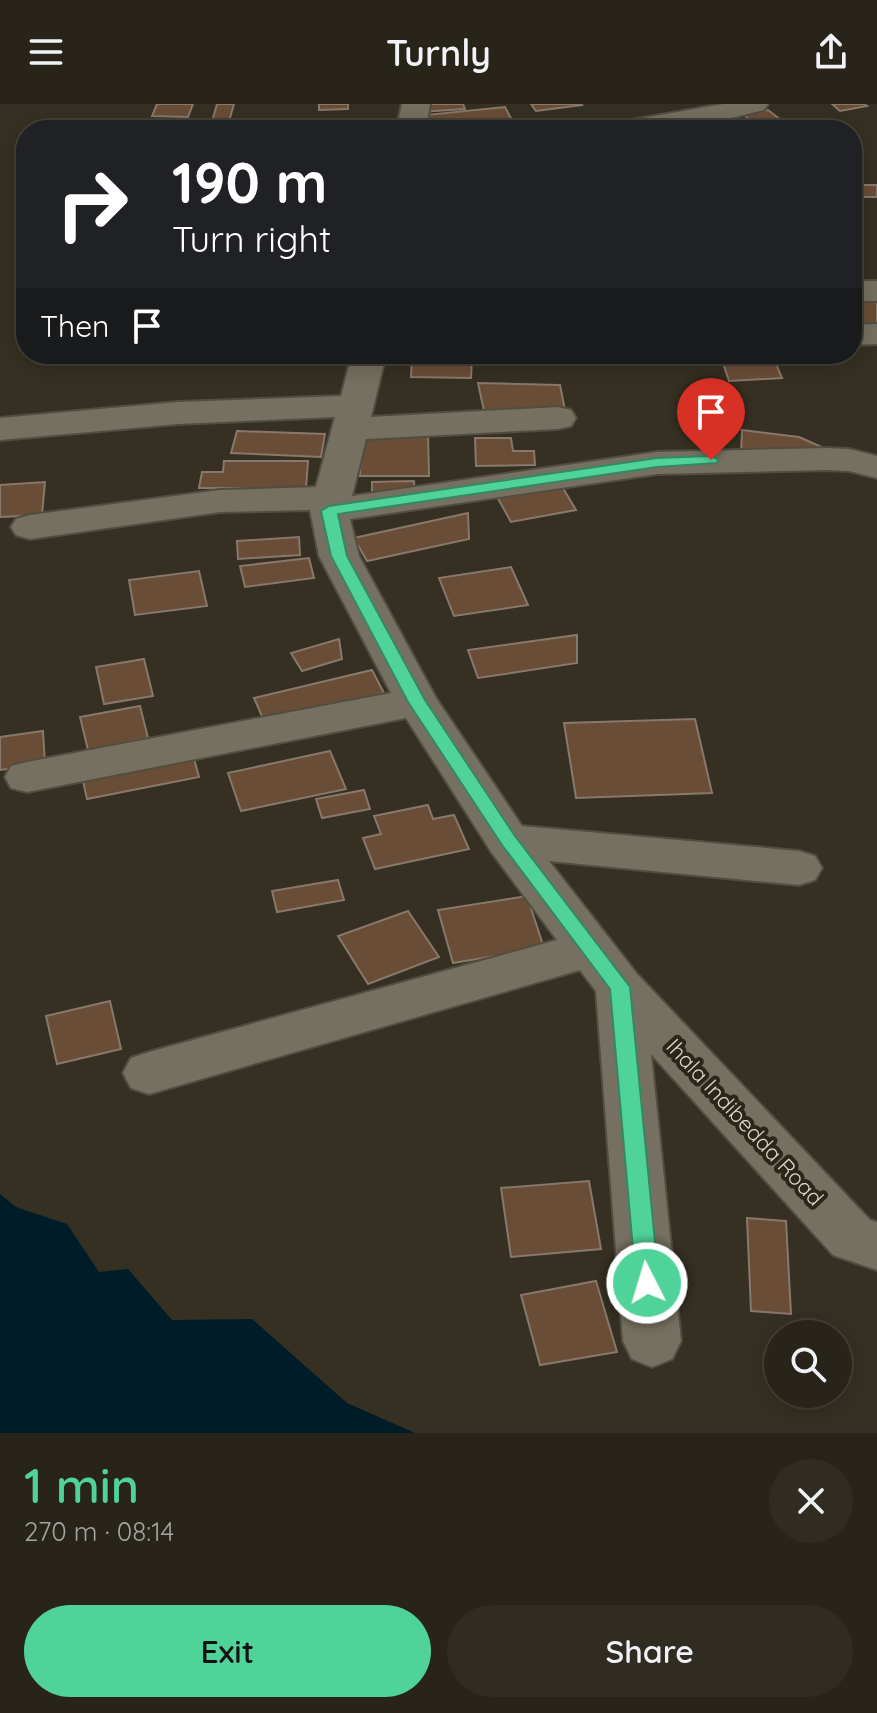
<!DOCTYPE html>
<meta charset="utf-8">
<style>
body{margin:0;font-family:Quicksand,sans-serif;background:#302c22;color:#f1f3f6;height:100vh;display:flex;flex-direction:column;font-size:30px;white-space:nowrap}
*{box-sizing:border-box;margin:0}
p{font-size:26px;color:#a5a4a2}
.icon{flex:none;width:44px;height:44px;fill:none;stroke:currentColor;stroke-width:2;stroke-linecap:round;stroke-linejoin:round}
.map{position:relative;height:1329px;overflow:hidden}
.details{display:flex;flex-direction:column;background:#282419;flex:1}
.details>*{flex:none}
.top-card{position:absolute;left:16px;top:16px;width:846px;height:244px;border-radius:32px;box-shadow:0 4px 20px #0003,0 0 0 2px #444138;background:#202124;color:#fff;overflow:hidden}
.controls{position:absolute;left:764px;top:1216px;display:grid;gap:16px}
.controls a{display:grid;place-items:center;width:88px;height:88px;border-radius:50%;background:#282419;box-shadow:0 4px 20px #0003,0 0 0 2px #444138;font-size:40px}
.pin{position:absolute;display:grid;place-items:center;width:68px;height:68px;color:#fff;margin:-82px -34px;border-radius:50% 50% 50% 0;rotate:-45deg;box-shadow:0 0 8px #0007}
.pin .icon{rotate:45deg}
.me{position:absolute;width:88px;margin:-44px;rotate:355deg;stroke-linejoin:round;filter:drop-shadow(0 0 6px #0008)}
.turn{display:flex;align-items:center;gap:28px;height:168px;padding:0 24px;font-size:36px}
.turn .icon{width:104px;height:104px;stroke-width:2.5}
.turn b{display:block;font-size:56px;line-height:68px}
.then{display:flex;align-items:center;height:76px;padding:0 24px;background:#0003;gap:16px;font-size:30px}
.round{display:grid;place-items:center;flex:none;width:84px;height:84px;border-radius:42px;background:#302c22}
.overview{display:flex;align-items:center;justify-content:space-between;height:136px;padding:0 24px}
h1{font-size:48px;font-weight:600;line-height:60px;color:#50d398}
.primary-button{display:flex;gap:16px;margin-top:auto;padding:16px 24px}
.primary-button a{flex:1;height:92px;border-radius:48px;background:#50d398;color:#111;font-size:32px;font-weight:600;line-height:92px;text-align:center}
.primary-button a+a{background:#302c22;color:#f1f3f6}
header{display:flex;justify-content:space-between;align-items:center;height:104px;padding:0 24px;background:#282419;font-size:36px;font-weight:600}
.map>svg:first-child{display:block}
.water{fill:#001c28}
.building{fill:#6a4d36;stroke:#88786c;stroke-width:2}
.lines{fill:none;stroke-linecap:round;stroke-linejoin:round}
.minor-casing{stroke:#524d41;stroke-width:4}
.minor{fill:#75705f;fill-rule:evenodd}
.route{fill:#50d398;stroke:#348963;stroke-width:2}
.labels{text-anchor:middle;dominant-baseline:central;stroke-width:8;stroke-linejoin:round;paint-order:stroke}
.street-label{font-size:22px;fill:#d9d6cd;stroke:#2b2618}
</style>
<header><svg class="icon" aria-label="menu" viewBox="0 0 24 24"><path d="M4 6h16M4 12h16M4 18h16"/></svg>Turnly<svg class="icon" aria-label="share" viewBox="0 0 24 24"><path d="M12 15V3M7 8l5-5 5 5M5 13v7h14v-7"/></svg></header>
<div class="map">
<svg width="877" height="1329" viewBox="0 0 877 1329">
<rect width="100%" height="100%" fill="#353021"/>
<polygon class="water" points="0,1090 16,1103 67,1120 99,1168 128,1165 172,1216 252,1215 347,1299 415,1329 0,1329"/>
<g class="building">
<polygon points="157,0 193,0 188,13 152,12"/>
<polygon points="217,0 234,0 228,21 211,21"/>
<polygon points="319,0 348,0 348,5 319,6"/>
<polygon points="417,0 463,0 465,5 420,8"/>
<polygon points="531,0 581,0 582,1 536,7"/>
<polygon points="832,0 864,0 867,2 840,7"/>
<polygon points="505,3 514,20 422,26 416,12"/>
<polygon points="768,6 794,26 762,26 744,11"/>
<rect x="852" y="81" width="25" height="12"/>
<polygon points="877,196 877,225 852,225 852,197"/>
<polygon points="720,250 772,250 782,274 729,277"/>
<polygon points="412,252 472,253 471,274 411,273"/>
<polygon points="478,279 560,281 565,306 484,307"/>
<polygon points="742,326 799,333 826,345 741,352"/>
<polygon points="237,327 325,330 321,353 231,349"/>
<polygon points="428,329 429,372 360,372 361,330"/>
<polygon points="475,334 511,334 513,347 534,347 535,361 476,362"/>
<polygon points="224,357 308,357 306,384 199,384 202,368 223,368"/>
<polygon points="414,377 415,390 372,391 372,378"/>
<polygon points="45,378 42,411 0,413 0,381"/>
<polygon points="560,379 576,406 511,418 496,391"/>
<polygon points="468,409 469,435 367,457 354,434"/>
<polygon points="299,433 300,451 238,455 237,437"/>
<polygon points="309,454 314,474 245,483 240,462"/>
<polygon points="511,463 528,501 454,512 439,474"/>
<polygon points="199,467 207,502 135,511 129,476"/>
<polygon points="577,531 577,559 478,574 468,546"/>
<polygon points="339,535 342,555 302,567 291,549"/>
<polygon points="144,555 153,592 104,600 96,563"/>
<polygon points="372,566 384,589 264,617 254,594"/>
<polygon points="140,602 148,634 88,646 80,613"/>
<polygon points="695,615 712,689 576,694 564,619"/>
<polygon points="43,627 45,660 0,666 0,633"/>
<polygon points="192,647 199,673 87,695 81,668"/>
<polygon points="330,647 346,685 241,707 228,669"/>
<polygon points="364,686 370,705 322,714 316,695"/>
<polygon points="428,701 433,715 454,711 469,745 375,765 363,734 381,730 374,712"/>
<polygon points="338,776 344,796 277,808 272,787"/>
<polygon points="527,792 544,844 453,859 438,806"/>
<polygon points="408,807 439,853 368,880 338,832"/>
<polygon points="110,897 121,945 57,960 46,912"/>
<polygon points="589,1077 601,1145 511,1153 501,1084"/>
<polygon points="747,1114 786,1117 791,1210 751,1207"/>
<polygon points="596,1177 617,1248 540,1261 521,1191"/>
</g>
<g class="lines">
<defs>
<g id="minor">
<polygon points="402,0 430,0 426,26 396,26"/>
<polygon points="723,0 768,0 764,6 682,26 611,26 616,20 626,17"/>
<rect x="852" y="177" width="25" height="20"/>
<polygon points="877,220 877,240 852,241 852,221"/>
<polygon points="352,250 386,250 371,313 558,303 571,306 576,314 571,322 558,325 366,335 352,392 657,348 826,344 849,345 877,352 877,374 849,367 826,366 657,370 350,415 359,452 436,594 522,722 799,747 815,752 822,764 815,776 799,781 549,757 637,870 870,1116 877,1118 877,1166 833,1151 651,950 681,1237 672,1255 652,1263 632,1255 623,1237 596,887 580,866 149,990 131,984 123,969 131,954 149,948 557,836 492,749 406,614 27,688 11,684 5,673 11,662 27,658 391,589 319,452 310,406 220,408 30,435 16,431 11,423 16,415 30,411 220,386 316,383 335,313 178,320 0,336 0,314 178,298 341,292"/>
</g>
</defs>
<use href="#minor" class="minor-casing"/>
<use href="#minor" class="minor"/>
</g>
<polygon class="route" points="711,352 719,356 716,359 657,363 338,410 347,452 425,596 515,732 630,883 659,1179 656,1186 647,1189 639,1186 636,1179 610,885 502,741 408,598 331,452 321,407 329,402 657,354"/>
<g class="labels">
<g class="street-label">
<text transform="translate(745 1018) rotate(47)">Ihala Indibedda Road</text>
</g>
</g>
</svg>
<div class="controls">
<a><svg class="icon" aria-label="search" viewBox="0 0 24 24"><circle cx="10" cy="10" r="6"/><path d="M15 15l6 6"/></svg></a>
</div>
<div class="pin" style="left:711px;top:356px;background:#d93025"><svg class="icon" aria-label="arrive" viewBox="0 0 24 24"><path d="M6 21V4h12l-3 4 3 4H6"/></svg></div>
<svg class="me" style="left:647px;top:1179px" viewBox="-20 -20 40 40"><circle r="17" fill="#50d398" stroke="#fff" stroke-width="3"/><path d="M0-11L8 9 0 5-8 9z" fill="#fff"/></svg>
<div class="top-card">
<div class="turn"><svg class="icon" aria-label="right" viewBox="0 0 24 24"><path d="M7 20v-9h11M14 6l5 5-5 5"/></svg><div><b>190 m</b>Turn right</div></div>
<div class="then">Then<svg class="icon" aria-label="arrive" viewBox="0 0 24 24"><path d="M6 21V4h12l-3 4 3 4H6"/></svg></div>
</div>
</div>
<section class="details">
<div class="overview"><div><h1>1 min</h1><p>270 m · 08:14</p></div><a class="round"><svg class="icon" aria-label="close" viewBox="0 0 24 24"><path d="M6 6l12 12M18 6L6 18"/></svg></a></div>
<div class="primary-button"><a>Exit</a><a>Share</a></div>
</section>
